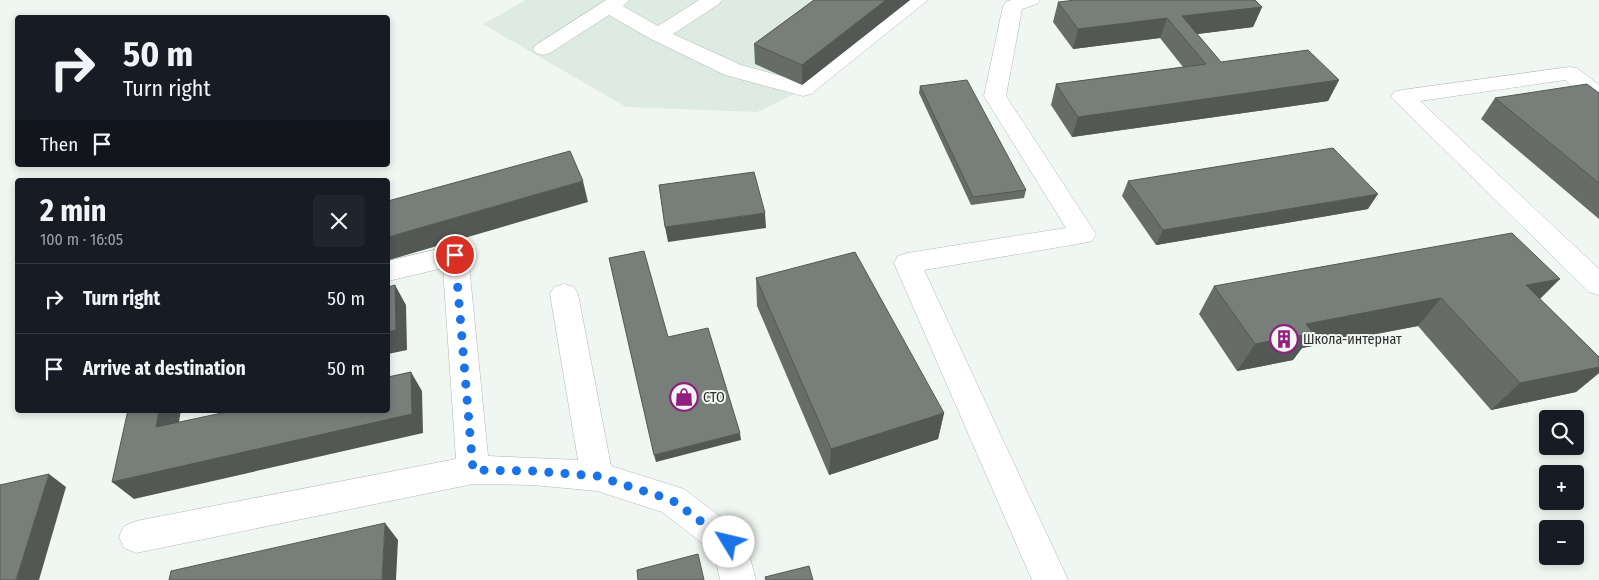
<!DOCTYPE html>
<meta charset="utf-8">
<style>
body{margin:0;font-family:"Fira Sans Condensed",sans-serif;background:#20242c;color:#f1f3f6;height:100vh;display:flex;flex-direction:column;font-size:19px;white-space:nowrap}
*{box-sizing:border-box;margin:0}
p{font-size:16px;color:#9ea1a6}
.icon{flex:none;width:28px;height:28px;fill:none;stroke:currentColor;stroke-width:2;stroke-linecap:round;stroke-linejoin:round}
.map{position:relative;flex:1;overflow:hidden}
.details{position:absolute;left:15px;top:178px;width:375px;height:235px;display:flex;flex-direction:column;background:#171b24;border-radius:5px;box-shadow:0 2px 8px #0003}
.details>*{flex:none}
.banner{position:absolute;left:15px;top:15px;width:375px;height:152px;border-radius:5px;box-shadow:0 2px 8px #0003;background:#171b24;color:#f1f3f6;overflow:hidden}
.controls{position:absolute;left:1539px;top:410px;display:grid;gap:10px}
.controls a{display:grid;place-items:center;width:45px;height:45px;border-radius:5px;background:#171b24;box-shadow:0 2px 8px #0003;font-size:25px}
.pin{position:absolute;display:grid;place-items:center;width:42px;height:42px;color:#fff;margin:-21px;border:2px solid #fff;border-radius:50%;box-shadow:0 1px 5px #0007}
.me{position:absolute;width:55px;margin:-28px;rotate:306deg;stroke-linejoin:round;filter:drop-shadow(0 0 4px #0008)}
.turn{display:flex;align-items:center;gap:18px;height:105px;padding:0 25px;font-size:22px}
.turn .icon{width:65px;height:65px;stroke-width:2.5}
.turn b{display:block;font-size:35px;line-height:42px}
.then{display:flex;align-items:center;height:48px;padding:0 25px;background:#0003;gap:10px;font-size:19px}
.round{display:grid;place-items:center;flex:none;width:52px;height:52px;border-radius:5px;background:#20242c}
.summary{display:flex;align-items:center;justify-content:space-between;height:85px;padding:0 25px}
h1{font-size:30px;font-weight:700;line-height:38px}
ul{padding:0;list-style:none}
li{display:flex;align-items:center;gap:15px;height:70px;padding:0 25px;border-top:1px solid #363941}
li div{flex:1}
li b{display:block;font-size:19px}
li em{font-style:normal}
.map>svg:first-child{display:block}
.built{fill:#ddebe2}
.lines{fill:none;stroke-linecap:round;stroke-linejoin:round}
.minor-casing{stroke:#b2b8b4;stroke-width:1}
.minor{fill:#fff;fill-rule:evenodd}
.wall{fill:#676c69}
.shaded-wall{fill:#545855}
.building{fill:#787e7a;stroke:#545855}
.route{stroke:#1a73e8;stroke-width:9;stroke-dasharray:0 16.2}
.labels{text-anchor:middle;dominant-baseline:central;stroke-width:4;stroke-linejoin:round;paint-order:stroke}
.poi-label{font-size:14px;fill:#2c2e2d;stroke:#f0f7f2;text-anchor:start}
</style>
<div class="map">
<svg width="1599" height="580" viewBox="0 0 1599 580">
<rect width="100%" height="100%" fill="#f0f7f2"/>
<polygon class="built" points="526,0 928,0 824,80 757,112 626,107 483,24"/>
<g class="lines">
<defs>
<g id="minor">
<polygon points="606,0 629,0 623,6 658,26 699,0 722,0 719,4 673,34 741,65 799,81 906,0 928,0 811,94 803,96 725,75 651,39 609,15 550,53 543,55 536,53 533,49 536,45"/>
<polygon points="1011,0 1040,0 1037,4 1022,9 1006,96 1096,234 1092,241 1083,243 924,270 1068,580 1032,580 894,263 898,256 907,253 1066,228 984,96 1003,6 1006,2"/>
<polygon points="1569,67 1577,68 1599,85 1599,103 1591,101 1565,80 1420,101 1599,269 1599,295 1589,292 1391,97 1394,92 1402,90"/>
<polygon points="455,245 464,248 468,255 488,456 578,460 550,294 554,287 564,284 574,287 578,294 611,466 684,489 741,532 746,543 756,580 720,580 714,552 662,512 597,491 533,485 473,484 136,553 124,548 119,537 124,526 136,521 456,459 443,268 388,281 388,261"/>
</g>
</defs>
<use href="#minor" class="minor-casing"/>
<use href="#minor" class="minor"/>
</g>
<g class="wall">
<polygon points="814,0 910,0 802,85 755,64 754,44"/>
<polygon points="1058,2 1262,7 1253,27 1197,34 1221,62 1339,80 1328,101 1072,137 1051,105 1056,84 1183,67 1160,38 1073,49 1053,22"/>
<polygon points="920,86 1026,190 1024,198 971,205 919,93"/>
<polygon points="1599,93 1599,219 1481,119 1495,98"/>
<polygon points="1128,181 1368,209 1156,245 1122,196"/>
<polygon points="756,278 944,413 938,439 829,475 757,306"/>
<polygon points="1214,286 1540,299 1599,357 1599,373 1576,392 1491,410 1418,326 1302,348 1293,360 1237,371 1199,314"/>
</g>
<g class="shaded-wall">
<polygon points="886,0 910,0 802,85 802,65"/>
<polygon points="1262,7 1253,27 1182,36 1182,16"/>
<polygon points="1167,18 1160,38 1073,49 1078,29"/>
<polygon points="1339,80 1328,101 1072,137 1078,117"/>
<polygon points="583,181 588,202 389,260 388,257 388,237"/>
<polygon points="1378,194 1368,209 1156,245 1163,230"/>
<polygon points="765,213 766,228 668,242 665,227"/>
<polygon points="1560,279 1532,307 1526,285"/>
<polygon points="395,285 406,305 407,350 388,354 388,332"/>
<polygon points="1441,298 1418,326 1302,348 1293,360 1237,371 1255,344 1306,324"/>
<polygon points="1599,367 1599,373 1576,392 1491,410 1520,383"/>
<polygon points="411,372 422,391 423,433 134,499 112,482"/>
<polygon points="159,410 181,410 175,446 156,427"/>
<polygon points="944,413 938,439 829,475 831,449"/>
<polygon points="740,433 741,440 656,462 654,455"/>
<polygon points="49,474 66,487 39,580 16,580"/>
<polygon points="385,523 398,540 396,580 382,580"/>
</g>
<g class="building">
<polygon points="814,0 886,0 802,65 754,44"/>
<polygon points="1076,0 1255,0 1262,7 1182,16 1221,62 1308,50 1339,80 1078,117 1056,84 1206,64 1167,18 1078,29 1058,2"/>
<polygon points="967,80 1026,190 973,197 920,86"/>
<polygon points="1587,84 1599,93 1599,183 1495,98"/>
<polygon points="1333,148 1378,194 1163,230 1128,181"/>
<polygon points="570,151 583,181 388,237 388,201"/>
<polygon points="754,172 765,213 665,227 659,185"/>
<polygon points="1512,233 1560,279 1526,285 1599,357 1599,367 1520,383 1441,298 1306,324 1313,333 1255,344 1214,286"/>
<polygon points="644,251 668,337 708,328 740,433 654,455 609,258"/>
<polygon points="855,252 944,413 831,449 756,278"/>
<polygon points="395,285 396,330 388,332 388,287"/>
<polygon points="411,372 412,414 112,482 128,410 159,410 156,427 236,410 388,410 388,377"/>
<polygon points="49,474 16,580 0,580 0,485"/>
<polygon points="385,523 382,580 169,580 171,571"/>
<polygon points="698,554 704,580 638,580 637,570"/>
<polygon points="809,566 813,580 766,580 765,577"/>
</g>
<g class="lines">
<polyline class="route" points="455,255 473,470 533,471 597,476 672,500 729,542"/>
</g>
<defs>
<symbol id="building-ring" viewBox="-11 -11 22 22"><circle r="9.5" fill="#f0f7f2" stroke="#921f7e" stroke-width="1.5"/><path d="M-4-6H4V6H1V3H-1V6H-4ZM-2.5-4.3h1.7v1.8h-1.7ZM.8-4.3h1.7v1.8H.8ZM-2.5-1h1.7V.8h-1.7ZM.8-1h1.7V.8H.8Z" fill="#921f7e"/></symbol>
<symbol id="shop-ring" viewBox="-11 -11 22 22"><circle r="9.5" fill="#f0f7f2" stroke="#921f7e" stroke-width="1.5"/><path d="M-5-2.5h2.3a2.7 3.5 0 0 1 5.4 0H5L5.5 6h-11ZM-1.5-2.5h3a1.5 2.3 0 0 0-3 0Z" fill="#921f7e"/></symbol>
</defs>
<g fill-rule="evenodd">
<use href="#building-ring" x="1268" y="323" width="32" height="32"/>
<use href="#shop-ring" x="668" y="381" width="32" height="32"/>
</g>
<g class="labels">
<g class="poi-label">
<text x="1303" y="339">Школа-интернат</text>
<text x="703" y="397">СТО</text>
</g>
</g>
</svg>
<div class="controls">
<a><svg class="icon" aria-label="search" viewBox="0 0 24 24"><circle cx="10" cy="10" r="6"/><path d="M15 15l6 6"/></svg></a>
<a>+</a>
<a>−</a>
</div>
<div class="pin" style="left:455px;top:255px;background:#d93025"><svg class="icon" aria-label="arrive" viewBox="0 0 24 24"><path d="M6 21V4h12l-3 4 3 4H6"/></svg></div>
<svg class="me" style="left:729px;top:542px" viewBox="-20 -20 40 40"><circle r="19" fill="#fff"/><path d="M0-13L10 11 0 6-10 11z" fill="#1a73e8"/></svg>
<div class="banner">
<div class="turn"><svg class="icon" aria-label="right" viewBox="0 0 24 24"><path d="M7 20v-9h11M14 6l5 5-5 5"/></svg><div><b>50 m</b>Turn right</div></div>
<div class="then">Then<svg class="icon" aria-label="arrive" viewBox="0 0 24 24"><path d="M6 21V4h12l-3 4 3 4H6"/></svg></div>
</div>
<section class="details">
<div class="summary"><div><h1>2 min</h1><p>100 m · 16:05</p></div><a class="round"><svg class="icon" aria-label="close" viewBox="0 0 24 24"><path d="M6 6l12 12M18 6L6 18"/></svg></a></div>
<ul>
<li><svg class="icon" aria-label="right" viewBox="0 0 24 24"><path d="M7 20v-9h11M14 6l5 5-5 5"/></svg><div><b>Turn right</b></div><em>50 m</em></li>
<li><svg class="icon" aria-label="arrive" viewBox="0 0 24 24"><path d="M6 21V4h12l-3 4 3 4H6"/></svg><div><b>Arrive at destination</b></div><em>50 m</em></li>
</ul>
</section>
</div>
